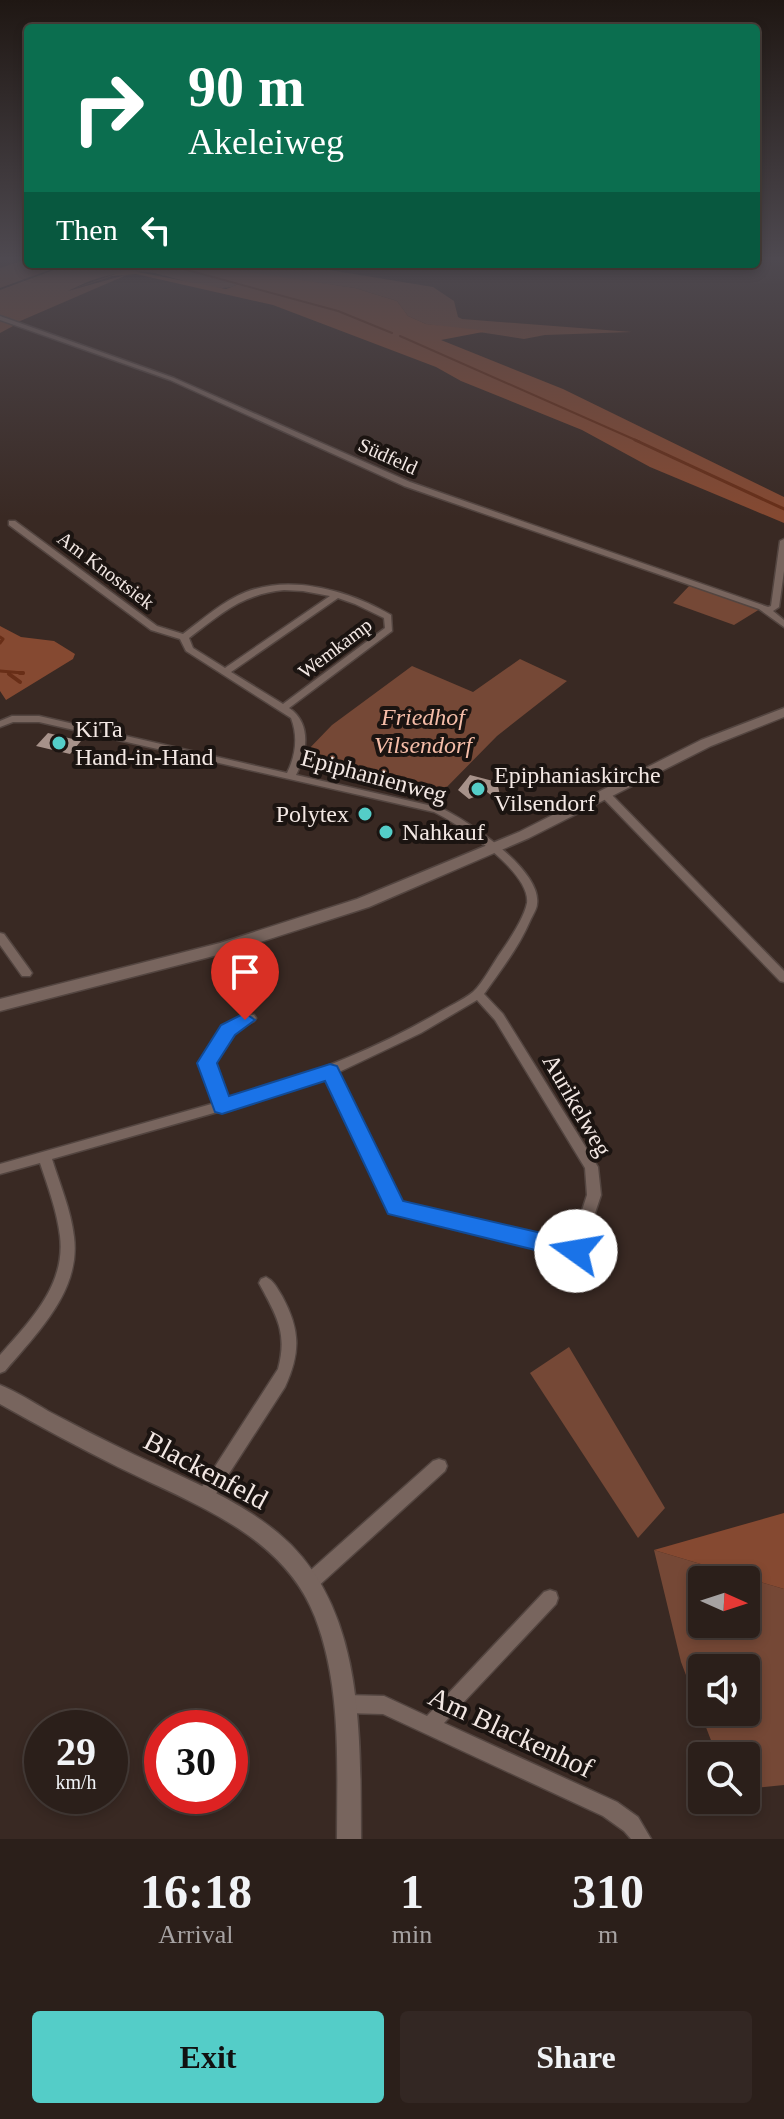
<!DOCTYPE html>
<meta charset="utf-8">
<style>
body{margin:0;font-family:Georgia,serif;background:#332723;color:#f1f3f6;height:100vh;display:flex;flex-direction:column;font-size:30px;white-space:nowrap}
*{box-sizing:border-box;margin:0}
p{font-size:26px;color:#a6a2a2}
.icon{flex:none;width:44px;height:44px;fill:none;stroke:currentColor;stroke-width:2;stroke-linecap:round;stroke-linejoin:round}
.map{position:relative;height:1839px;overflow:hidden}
.details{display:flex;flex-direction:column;background:#2b1f1a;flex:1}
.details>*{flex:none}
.banner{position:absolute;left:24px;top:24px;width:736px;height:244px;border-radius:8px;box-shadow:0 4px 12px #0003,0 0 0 2px #473d39;background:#0b6e4f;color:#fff;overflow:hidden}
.needle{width:52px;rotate:93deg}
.tools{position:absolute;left:688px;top:1566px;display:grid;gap:16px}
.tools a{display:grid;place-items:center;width:72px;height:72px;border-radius:8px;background:#2b1f1a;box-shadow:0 4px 12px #0003,0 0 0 2px #473d39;font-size:40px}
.speed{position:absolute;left:24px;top:1710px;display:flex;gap:16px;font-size:40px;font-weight:700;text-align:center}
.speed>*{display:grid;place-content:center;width:104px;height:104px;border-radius:50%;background:#2b1f1a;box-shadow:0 4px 12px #0003,0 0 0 2px #473d39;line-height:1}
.speed small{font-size:20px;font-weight:400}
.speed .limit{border:12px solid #d22;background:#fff;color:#111}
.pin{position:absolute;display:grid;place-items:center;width:68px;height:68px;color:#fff;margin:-82px -34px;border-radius:50% 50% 50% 0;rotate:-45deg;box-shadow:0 0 8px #0007}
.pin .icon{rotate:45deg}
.me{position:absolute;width:88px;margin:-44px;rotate:283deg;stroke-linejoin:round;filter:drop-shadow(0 0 6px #0008)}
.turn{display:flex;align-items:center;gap:28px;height:168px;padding:0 32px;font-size:36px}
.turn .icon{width:104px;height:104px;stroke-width:2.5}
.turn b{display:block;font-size:56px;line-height:68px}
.then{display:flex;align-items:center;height:76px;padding:0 32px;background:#0003;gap:16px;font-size:30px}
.eta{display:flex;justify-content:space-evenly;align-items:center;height:136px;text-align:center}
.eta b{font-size:48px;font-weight:700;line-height:56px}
.cta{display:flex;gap:16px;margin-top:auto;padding:16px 32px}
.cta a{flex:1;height:92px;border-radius:8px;background:#54cdc8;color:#111;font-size:32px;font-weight:700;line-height:92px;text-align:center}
.cta a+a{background:#332723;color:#f1f3f6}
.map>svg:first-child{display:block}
.green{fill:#754836;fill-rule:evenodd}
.forest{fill:#854931}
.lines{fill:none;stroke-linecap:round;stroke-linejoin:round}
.stream-far2{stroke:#682e17;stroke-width:2}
.stream-far1{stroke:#682e17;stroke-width:3}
.stream{stroke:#682e17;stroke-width:4}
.building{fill:#a7928a}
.minor-casing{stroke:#534540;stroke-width:3}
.tertiary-casing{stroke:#534540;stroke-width:3}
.secondary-casing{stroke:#534540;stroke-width:3}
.minor{fill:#78655e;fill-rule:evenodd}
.tertiary{fill:#78655e;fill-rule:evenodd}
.secondary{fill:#78655e;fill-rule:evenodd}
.route{fill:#1a73e8;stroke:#114b97;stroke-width:2}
.poi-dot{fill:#54cdc8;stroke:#1b1411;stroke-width:3}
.labels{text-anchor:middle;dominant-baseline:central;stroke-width:8;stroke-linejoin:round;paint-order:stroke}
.far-street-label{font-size:20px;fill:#f3e8e4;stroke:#1b1411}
.park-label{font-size:24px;font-style:italic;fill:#f5bda8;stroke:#1b1411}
.poi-label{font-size:24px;fill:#f3e8e4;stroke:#1b1411;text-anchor:start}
.street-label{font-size:24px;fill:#f3e8e4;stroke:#1b1411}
.near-street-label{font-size:28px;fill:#f3e8e4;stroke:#1b1411}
</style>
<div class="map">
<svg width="784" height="1839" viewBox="0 0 784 1839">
<rect width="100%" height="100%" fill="#392923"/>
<g class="green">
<polygon points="28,259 28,264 66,264 0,288 0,268"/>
<path d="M70 264H171L239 283C223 298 169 274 147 272 119 270 93 278 68 291L129 274 18 322 5 321 15 325 0 333V290Z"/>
<polygon points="224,264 293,264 433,287 454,301 458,317 462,319 632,332 545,335 524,339 426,324 408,316 397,301 355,288 220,269"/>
<polygon points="690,585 760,609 734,625 673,603"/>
<polygon points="520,659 567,681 497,736 440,794 304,754 332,725 412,666 473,692"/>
<polygon points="569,1347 665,1508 638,1538 530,1373"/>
<path d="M654 1550 784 1589V1785L746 1789V1756H717L681 1662ZM702 1580H746V1624H702ZM702 1668H746V1712H702Z"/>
</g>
<g class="forest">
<polygon points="171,264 193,264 355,288 397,301 408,316 426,324 488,331 441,340 563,389 784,497 784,523 650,467 582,430 461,381 436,367 273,305 136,274 112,276 67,291 127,270 226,289 239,284"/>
<polygon points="0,626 21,637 54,641 75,654 73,659 6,700 0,691"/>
<polygon points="784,1513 784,1589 654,1550"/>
</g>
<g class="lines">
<g class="stream-far2">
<polyline points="165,264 338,311 392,333"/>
<polyline points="400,336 640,442"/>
</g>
<g class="stream-far1">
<polyline points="635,440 784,509"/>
<polyline points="0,637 3,639 0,643"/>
<polyline points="0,671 23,673"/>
</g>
<g class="stream">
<polyline points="20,673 23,673"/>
<polyline points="9,674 20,682"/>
</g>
</g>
<g class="building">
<polygon points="48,733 81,741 70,754 36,746"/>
<polygon points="470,775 497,782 502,804 487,792 469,799 458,790"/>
</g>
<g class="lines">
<defs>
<g id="minor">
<polygon points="0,316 174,378 410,482 768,607 771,606 780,541 784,539 784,571 779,607 773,611 784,620 784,627 759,609 404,486 170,380 0,320"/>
<path d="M9 521H15L157 626 183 634C203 619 223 601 246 592 292 574 350 591 391 615L392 631 289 708C312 723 307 753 296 775L441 808C467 820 542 870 537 904 537 909 532 916 530 921 519 947 501 970 484 994L503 1014 598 1167 601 1195 581 1255 576 1257 391 1212 327 1077 274 1096 52 1159C60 1185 71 1210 74 1237 81 1291 37 1333 5 1371L0 1373V1355C30 1321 66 1285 60 1236 57 1211 48 1187 40 1163L0 1174V1164L215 1103 201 1063C213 1043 228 1013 254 1015L256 1018 254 1021 232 1033 213 1063 226 1100C299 1079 370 1052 436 1014 447 1007 462 1001 473 992 483 983 493 963 501 952 510 939 524 918 527 903 531 872 459 824 434 812L39 722H13L0 727V721L12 716H39L287 773C296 755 298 736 291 718L186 651 180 639 151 630 9 525ZM284 590 303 591 330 596 225 668 193 648 189 638C221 614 242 594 284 590ZM338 598 355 604 384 618 385 628 283 704 231 672ZM477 1000 495 1020 585 1168 587 1195 571 1244 401 1204 337 1073 421 1033Z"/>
<polygon points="605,791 609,792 784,971 784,982 780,981 601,796 600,794 601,792"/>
<polygon points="0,933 4,934 30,970 32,973 30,976 22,976 0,945"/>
<path d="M266 1277C274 1281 277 1288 282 1296 300 1329 301 1352 285 1387L210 1503 204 1506 198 1503 196 1498 198 1493 278 1369C288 1332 276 1315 259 1283L261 1279Z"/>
<polygon points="439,1459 445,1461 447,1466 445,1471 315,1589 309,1591 303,1589 301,1583 303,1577 433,1461"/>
<polygon points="550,1590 556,1592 558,1598 556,1604 444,1723 617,1802 638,1817 651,1839 631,1839 624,1831 603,1816 383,1714 345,1713 339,1710 336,1704 339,1698 345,1695 384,1696 427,1716 544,1592"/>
</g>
<path id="tertiary" d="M0 1385C17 1392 33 1402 48 1411 77 1426 105 1441 135 1455 184 1478 236 1498 278 1533 366 1606 360 1736 361 1839H337C337 1766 342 1687 315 1617 283 1534 191 1503 118 1467 78 1447 39 1426 0 1404Z"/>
<polygon id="secondary" points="784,708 784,717 711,746 529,838 369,907 229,952 0,1011 0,999 220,943 357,899 519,832 701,740"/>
</defs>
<use href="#minor" class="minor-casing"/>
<use href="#tertiary" class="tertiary-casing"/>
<use href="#secondary" class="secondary-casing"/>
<use href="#minor" class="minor"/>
<use href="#tertiary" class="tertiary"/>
<use href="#secondary" class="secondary"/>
</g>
<linearGradient id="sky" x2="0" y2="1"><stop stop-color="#1f1713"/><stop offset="0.5" stop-color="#4e4950"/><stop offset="1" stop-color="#4e4950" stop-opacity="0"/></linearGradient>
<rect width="784" height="517" fill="url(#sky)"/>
<polygon class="route" points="245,1013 255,1020 235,1035 217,1063 229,1096 330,1064 337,1066 403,1201 576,1241 584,1244 588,1251 584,1257 576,1260 388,1214 325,1081 222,1114 215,1112 197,1063 221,1025"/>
<g class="poi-dot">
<circle cx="59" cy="743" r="8"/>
<circle cx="478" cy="789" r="8"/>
<circle cx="365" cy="814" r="8"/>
<circle cx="386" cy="832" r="8"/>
</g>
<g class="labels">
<g class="far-street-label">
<text transform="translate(388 456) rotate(24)">Südfeld</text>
<text transform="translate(106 570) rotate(37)">Am Knostsiek</text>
<text transform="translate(335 648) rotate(-37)">Wemkamp</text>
</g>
<g class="park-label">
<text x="423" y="717">Friedhof<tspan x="423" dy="28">Vilsendorf</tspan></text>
</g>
<g class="poi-label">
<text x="75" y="729">KiTa<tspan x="75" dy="28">Hand-in-Hand</tspan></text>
<text x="494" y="775">Epiphaniaskirche<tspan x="494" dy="28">Vilsendorf</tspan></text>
<text x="349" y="814" text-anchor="end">Polytex</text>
<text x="402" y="832">Nahkauf</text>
</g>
<g class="street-label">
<text transform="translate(374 776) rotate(15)">Epiphanienweg</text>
<text transform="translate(577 1105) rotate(60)">Aurikelweg</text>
</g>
<g class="near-street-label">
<text transform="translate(206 1470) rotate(28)">Blackenfeld</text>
<text transform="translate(511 1732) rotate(25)">Am Blackenhof</text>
</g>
</g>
</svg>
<div class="tools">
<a><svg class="needle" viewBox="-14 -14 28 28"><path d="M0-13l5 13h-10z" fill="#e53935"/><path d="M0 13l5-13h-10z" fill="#a6a2a2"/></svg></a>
<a><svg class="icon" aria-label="sound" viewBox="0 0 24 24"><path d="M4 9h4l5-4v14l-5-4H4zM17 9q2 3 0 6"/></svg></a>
<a><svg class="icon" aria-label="search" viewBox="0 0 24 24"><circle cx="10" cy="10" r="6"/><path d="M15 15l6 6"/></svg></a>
</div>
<div class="speed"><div>29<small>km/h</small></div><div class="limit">30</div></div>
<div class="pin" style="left:245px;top:1020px;background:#d93025"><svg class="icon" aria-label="arrive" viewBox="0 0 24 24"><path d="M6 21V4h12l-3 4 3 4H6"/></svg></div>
<svg class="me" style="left:576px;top:1251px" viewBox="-20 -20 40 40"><circle r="19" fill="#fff"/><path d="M0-13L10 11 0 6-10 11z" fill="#1a73e8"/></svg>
<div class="banner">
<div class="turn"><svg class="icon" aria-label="right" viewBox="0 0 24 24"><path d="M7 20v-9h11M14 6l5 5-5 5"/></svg><div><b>90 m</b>Akeleiweg</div></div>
<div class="then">Then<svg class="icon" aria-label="left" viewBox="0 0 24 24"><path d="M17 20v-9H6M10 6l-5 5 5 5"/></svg></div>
</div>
</div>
<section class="details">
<div class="eta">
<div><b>16:18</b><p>Arrival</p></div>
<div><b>1</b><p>min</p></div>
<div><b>310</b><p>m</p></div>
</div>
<div class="cta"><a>Exit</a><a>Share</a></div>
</section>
